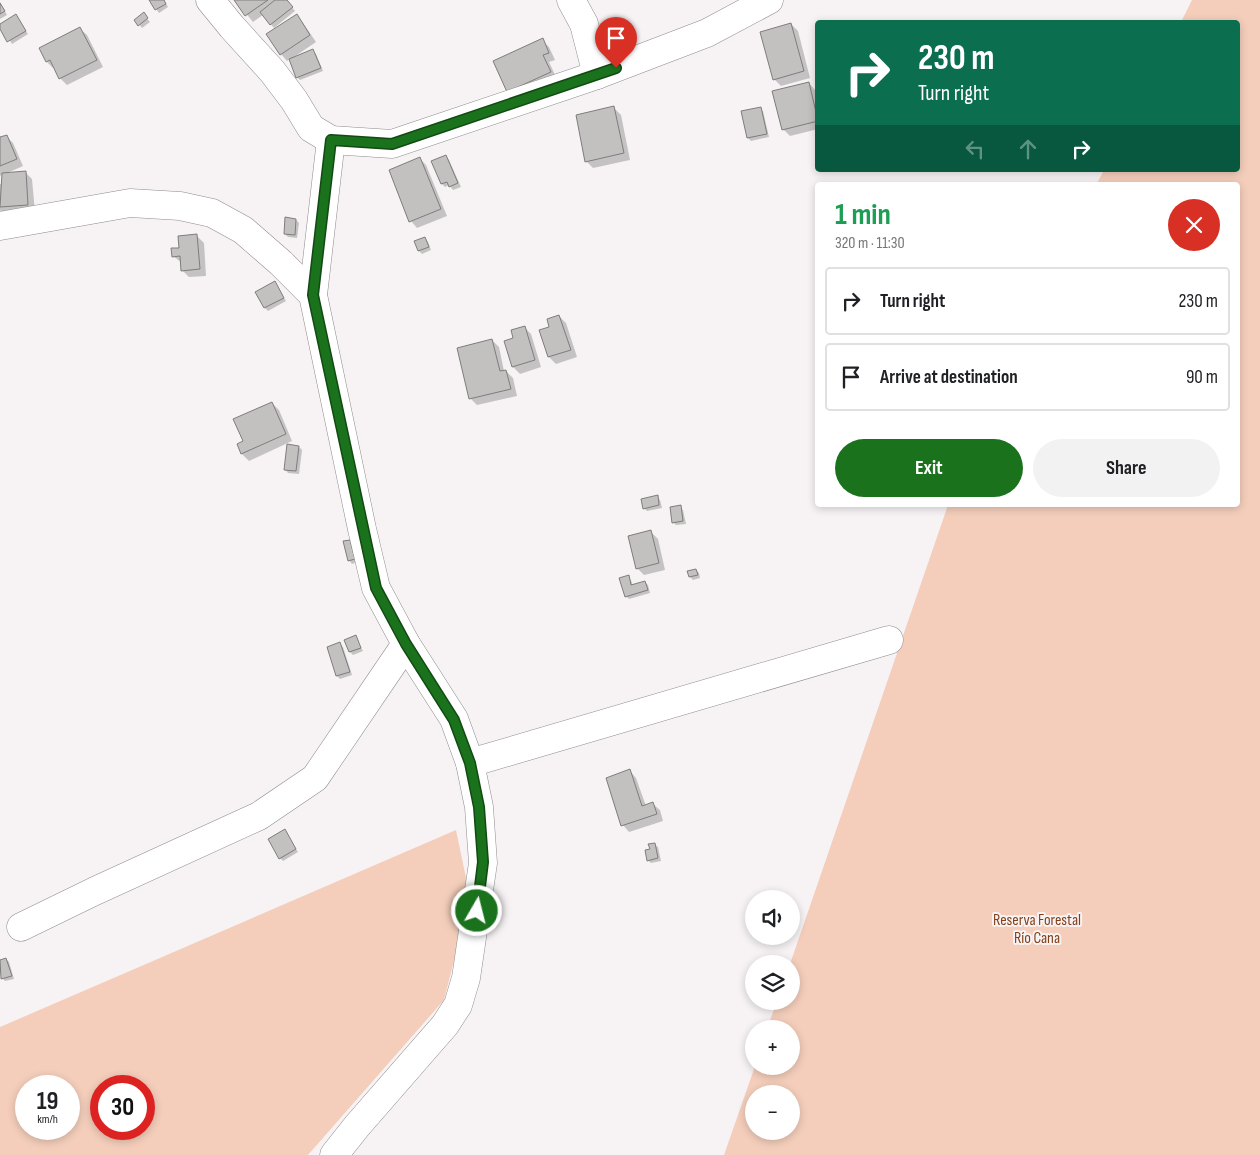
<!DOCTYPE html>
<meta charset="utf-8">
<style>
body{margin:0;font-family:"Sofia Sans Condensed",sans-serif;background:#f2f2f2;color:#202124;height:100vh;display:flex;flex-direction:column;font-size:19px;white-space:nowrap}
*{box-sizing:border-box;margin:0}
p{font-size:16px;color:#757577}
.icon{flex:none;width:28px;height:28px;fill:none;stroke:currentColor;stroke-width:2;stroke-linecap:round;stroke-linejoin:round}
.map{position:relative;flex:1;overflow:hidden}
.sheet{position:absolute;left:815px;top:182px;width:425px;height:325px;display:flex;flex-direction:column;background:#fff;border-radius:5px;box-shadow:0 2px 8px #0003}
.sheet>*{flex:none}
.top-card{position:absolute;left:815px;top:20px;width:425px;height:152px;border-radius:5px;box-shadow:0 2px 8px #0003;background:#0b6e4f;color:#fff;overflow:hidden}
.fabs{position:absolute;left:745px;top:890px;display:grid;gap:10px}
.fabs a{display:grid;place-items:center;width:55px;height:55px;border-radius:50%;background:#fff;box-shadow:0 2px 8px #0003;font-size:25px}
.speed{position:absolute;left:15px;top:1075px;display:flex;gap:10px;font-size:25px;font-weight:700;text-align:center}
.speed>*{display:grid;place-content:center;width:65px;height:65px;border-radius:50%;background:#fff;box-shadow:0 2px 8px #0003;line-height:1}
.speed small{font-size:12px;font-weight:400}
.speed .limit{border:8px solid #d22;background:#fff;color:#111}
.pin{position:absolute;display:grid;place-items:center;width:42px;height:42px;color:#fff;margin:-51px -21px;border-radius:50% 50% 50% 0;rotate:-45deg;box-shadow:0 0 5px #0007}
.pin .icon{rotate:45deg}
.me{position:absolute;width:55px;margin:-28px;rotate:8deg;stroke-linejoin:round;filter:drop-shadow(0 0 4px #0008)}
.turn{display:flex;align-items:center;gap:18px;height:105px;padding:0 20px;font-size:22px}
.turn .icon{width:65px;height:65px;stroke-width:2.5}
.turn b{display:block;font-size:35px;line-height:42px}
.lanes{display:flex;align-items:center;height:48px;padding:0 20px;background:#0003;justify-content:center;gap:25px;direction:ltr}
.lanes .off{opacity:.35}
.round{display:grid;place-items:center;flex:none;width:52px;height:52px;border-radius:26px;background:#f2f2f2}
.head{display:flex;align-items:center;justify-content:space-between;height:85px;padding:0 20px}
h1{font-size:30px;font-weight:700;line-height:38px;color:#1e9e55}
.primary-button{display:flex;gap:10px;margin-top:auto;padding:10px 20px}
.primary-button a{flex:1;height:58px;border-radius:30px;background:#1b721d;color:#fff;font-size:20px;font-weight:700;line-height:58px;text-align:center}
.primary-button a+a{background:#f2f2f2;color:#202124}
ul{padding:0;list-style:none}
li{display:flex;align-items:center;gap:15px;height:68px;margin:0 10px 8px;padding:0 10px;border:2px solid #e0e0e0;border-radius:5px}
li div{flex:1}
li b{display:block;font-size:19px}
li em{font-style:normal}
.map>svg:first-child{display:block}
.green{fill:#f4cebb;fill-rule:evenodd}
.shadow{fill:#0003}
.building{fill:#c3c0c0;stroke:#7f7c7c}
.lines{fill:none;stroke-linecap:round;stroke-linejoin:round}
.minor-casing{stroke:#8f8c8d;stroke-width:29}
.minor{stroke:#fff;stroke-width:28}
.route-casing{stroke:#124a13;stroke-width:12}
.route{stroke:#1b721d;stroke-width:9}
.labels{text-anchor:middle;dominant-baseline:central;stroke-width:4;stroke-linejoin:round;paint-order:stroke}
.park-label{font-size:16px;fill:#844119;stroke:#f7f3f5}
</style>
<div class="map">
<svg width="1260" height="1155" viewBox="0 0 1260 1155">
<rect width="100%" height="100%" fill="#f7f3f5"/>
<g class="green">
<path d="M1192 0H1260V1155H724L755 1066H791V1029H767L777 1001H791V964H790L948 505H1238V185H1096L1104 170H1238V22H1181ZM754 1094H791V1131H754Z"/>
<path d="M456 830 470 897 444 1000 308 1155H0V1027ZM26 1086H69V1129H26ZM101 1086H144V1129H101Z"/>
</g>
<g class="shadow">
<polygon points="150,0 164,0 168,7 159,13"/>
<polygon points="235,0 286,0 295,11 274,28 263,15 253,22"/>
<polygon points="0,2 7,15 0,19"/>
<polygon points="144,15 150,22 142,28 136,20"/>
<polygon points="16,16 28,34 12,44 0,25"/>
<polygon points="296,16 303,23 316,42 294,57 294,58 313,51 316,54 323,71 300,80 297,77 290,59 287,61 281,54"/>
<polygon points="791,24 798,31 810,78 781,86 774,79"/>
<polygon points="80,29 87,35 103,67 67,85 60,78 55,68 53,68 47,62"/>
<polygon points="542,40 549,47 555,60 549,62 557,79 508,91"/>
<polygon points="809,83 815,90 818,99 818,129 790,136 783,129"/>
<polygon points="614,108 621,115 630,160 593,168 586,161"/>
<polygon points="760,108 763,111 769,137 751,141 748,138"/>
<polygon points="6,136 13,143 23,166 5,174 25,172 32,179 35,212 3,214 0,210 0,184 3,184 3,174 0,176 0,139"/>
<polygon points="446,156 449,160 461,187 453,190 449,185 445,187 442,184"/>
<polygon points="420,159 426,165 447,216 417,228 411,221"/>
<polygon points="296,220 299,223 297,238 288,237 285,234"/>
<polygon points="197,236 204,243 206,276 189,277 182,270 182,263 173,256"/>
<polygon points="425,238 428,242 431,250 422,254 419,251 416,242"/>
<polygon points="275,283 286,301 268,311 265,308"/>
<polygon points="559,316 566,323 577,357 556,364 549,357 541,331 551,327"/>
<polygon points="524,327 531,334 541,367 520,374 513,367"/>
<polygon points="492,340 499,347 504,371 506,371 513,378 517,396 477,405 470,398"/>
<polygon points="272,403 279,410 292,441 249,461 242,454 238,444 244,442"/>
<polygon points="299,447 302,450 299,474 288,473 285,469"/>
<polygon points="657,497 660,500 662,508 647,511 644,508"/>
<polygon points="680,507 683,510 686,524 676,525 673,522"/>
<polygon points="651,532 658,539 665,570 644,575 637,568"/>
<polygon points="349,541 353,544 357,562 352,564 349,560"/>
<polygon points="696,570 699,573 700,578 693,580 690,577"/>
<polygon points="628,577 631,580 633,586 645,582 648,585 650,593 629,599 626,596"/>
<polygon points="355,637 363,651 353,655 350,652"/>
<polygon points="340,644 343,647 352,675 340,679 337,676"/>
<polygon points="630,771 636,778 646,806 653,804 660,810 663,821 629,832 623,825"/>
<polygon points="285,831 298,852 283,861 280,858"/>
<polygon points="654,844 658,847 661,861 651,863 648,860"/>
<polygon points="6,959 9,962 14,979 5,981 2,978 0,972 0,961"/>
</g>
<g class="building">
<polygon points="149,0 164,0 166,4 155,10"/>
<polygon points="234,0 268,0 245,16"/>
<polygon points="275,0 287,0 293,7 270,25 260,12"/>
<polygon points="0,3 5,11 0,14"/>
<polygon points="144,12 148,18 138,26 134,20"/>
<polygon points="16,14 26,31 7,42 0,29 0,24"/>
<polygon points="297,14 310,35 280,55 266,34"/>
<polygon points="791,23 804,71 773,80 760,32"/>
<polygon points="80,27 97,60 59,79 50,60 46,62 39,48"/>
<polygon points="543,38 549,53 543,55 551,72 507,92 493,61"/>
<polygon points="313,49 321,68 296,78 289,59"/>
<polygon points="809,82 818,121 782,130 772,91"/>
<polygon points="614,106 624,153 585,162 576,115"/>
<polygon points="761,107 767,134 747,138 741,111"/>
<polygon points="7,135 17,159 0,166 0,137"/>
<polygon points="446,155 458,183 449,187 447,182 441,184 431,161"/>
<polygon points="420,157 441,209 409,222 389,170"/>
<polygon points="26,171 28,205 0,207 2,173"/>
<polygon points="285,217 296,219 295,235 284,234"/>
<polygon points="197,234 200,269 181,271 180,256 172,257 171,248 179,248 178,236"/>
<polygon points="425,237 429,247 418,251 414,241"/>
<polygon points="275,281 284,298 264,308 255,292"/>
<polygon points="559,315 571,350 548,357 539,330 549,327 547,319"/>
<polygon points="525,326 535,360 512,367 504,341 513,338 511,330"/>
<polygon points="492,339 500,371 506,370 511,389 469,399 457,348"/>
<polygon points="272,402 286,434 241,454 237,444 243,441 233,419"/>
<polygon points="287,444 299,446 296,471 284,470"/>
<polygon points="658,495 659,505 643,509 641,499"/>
<polygon points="681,505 683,521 672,523 670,507"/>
<polygon points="651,530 659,563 636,569 628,536"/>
<polygon points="350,540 355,559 348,561 343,541"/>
<polygon points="696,569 698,575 689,577 687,571"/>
<polygon points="629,575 631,585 645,581 648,590 625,597 619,578"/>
<polygon points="356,635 361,648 349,652 344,640"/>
<polygon points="340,642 350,672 336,676 327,647"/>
<polygon points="630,769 642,806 653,802 657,814 621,826 606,778"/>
<polygon points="285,829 296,849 279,859 268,839"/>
<polygon points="655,843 658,858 647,861 645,850 650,849 648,844"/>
<polygon points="6,958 12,976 1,979 0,960"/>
</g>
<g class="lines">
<defs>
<g id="minor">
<polyline points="210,0 232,27 272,71 294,100 311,128 331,140 313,295 362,529 376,588 406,644 454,719 470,763 479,807 483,863 466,978 458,1005 445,1025 357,1126 334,1155"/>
<polyline points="597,75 707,33 769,0"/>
<polyline points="331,140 392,144 597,75 584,24 571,0"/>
<polyline points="0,226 130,203 180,206 212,213 243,230 281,263 313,295"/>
<polyline points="470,763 889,640"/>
<polyline points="21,927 95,891 259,816 315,778 406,644"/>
</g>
</defs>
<use href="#minor" class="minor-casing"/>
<use href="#minor" class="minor"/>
</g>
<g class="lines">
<defs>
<polyline id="route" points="477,911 483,862 479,807 470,763 454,720 406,644 376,588 313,295 331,140 392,144 616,68"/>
</defs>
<use href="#route" class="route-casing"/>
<use href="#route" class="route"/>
</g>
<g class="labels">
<g class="park-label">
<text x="1037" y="920">Reserva Forestal<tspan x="1037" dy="18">Río Cana</tspan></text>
</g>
</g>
</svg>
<div class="fabs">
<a><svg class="icon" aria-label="sound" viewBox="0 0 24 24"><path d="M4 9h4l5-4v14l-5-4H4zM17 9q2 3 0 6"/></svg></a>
<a><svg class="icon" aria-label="layers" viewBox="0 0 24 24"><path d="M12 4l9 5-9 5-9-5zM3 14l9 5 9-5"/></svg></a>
<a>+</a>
<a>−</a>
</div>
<div class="speed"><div>19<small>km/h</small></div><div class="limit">30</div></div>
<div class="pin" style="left:616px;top:68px;background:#d93025"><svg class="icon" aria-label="arrive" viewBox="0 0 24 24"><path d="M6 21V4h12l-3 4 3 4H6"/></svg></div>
<svg class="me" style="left:477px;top:911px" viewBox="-20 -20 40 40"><circle r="17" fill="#1b721d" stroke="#fff" stroke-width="3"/><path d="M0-11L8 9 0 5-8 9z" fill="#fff"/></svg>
<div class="top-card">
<div class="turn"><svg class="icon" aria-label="right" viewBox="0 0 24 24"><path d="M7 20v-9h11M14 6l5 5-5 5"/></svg><div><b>230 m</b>Turn right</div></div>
<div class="lanes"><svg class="icon off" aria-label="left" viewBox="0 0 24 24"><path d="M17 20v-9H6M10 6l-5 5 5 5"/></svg><svg class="icon off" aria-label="ahead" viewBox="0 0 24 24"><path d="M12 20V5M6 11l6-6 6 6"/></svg><svg class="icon" aria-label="right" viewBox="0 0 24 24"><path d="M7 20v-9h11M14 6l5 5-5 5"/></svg></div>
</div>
<section class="sheet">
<div class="head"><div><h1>1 min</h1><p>320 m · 11:30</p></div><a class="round" style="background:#d93025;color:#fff"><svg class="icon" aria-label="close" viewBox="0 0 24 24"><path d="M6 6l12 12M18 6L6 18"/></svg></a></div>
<ul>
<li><svg class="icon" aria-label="right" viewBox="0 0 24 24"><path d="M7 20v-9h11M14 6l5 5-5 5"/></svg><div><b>Turn right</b></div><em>230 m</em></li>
<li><svg class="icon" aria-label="arrive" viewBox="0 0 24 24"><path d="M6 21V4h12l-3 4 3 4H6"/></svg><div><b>Arrive at destination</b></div><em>90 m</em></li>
</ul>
<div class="primary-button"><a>Exit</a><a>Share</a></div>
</section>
</div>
